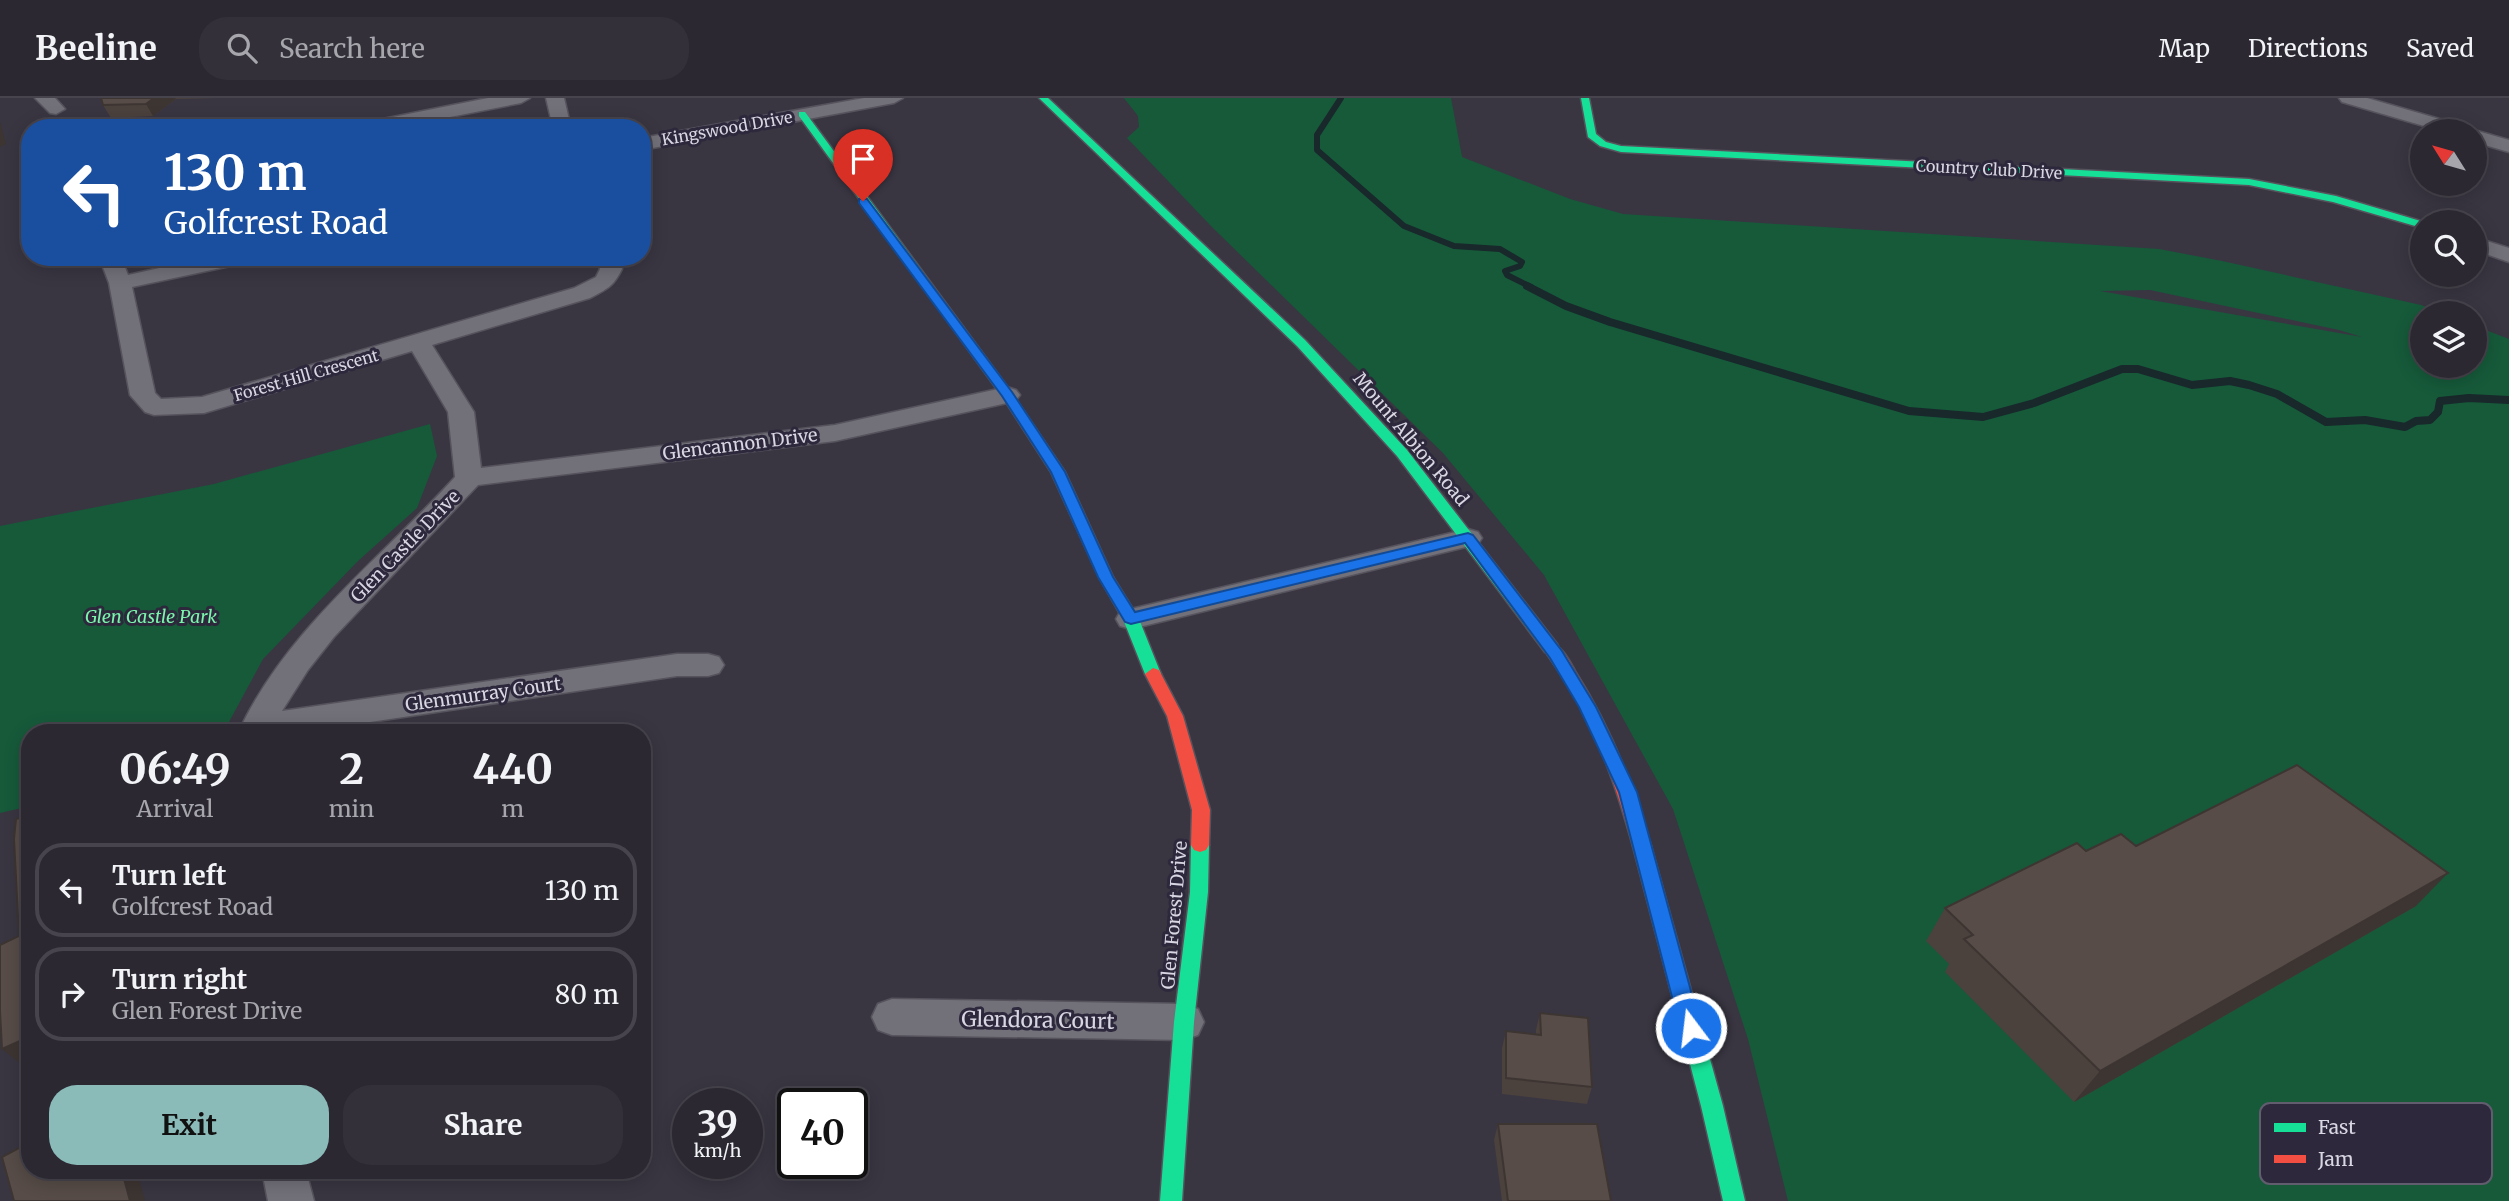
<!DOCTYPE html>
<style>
body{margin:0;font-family:Merriweather,serif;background:#33303a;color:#f1f3f6;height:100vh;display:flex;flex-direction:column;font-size:26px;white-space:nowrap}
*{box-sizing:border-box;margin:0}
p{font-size:23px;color:#a6a6ac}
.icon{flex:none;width:38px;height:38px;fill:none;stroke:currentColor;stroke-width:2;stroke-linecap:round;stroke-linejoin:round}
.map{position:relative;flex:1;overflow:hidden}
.drawer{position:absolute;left:21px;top:626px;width:630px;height:455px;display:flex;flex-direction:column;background:#2b2832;border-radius:28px;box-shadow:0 4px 18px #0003,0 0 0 2px #47444d}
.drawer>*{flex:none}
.hud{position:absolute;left:21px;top:21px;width:630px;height:147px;border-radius:28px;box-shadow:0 4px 18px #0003,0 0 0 2px #47444d;background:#1a4fa0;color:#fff;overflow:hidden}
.needle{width:46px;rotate:307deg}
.controls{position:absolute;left:2410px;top:21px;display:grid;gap:14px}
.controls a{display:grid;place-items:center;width:77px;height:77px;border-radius:50%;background:#2b2832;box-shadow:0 4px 18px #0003,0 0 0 2px #47444d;font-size:35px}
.speed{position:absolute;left:672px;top:990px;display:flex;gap:14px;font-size:35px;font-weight:700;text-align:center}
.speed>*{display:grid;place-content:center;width:91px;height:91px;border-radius:50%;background:#2b2832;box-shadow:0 4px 18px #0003,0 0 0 2px #47444d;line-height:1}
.speed small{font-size:18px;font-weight:400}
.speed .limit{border:4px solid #111;border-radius:10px;background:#fff;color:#111}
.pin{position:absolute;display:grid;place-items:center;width:60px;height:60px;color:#fff;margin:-72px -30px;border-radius:50% 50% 50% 0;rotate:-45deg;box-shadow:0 0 7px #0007}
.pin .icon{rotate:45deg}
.me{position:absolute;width:77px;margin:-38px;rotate:345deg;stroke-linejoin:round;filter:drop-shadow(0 0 5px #0008)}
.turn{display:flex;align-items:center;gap:24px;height:147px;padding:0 28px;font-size:32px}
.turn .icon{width:91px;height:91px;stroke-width:2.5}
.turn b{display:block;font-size:49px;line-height:60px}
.eta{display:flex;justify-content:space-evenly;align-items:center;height:119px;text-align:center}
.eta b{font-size:42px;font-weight:700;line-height:49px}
.button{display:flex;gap:14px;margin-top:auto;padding:14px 28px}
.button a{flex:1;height:80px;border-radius:28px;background:#8bbbb9;color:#111;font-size:28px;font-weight:700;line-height:80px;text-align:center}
.button a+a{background:#33303a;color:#f1f3f6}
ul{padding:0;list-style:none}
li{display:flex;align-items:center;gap:21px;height:94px;margin:0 14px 10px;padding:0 14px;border:4px solid #47444d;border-radius:28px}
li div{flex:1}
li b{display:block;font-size:26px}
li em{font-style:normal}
header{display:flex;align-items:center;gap:42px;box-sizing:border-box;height:98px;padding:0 35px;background:#2b2832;border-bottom:2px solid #47444d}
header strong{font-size:33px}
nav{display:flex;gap:38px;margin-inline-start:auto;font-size:24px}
.search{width:490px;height:63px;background:#33303a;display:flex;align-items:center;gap:18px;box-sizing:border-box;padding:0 24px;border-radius:28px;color:#a6a6ac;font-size:26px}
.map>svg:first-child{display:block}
.green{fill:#165a3a;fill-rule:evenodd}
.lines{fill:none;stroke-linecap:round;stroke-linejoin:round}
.stream-far1{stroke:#18282b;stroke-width:6}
.stream{stroke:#18282b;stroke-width:8}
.street-casing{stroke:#56535d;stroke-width:3}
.fast-casing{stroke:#56535d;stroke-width:3}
.jam-casing{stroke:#56535d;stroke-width:3}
.street{fill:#727079;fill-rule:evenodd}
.fast{fill:#16e098;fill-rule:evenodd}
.jam{fill:#f24e42;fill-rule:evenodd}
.wall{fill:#4b413d}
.shaded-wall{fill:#3d3532}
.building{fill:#574c47;stroke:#3d3532;stroke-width:2}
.route{fill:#1a73e8;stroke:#114b97;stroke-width:2}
.labels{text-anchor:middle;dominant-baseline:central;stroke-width:6;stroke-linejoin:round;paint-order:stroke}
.far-street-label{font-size:16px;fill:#d9d6e3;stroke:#2d283c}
.street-label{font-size:18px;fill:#d9d6e3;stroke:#2d283c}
.park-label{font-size:18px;font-style:italic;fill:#7af6ac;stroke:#2d283c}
.near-street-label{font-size:21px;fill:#d9d6e3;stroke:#2d283c}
.key{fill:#2d283c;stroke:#615c6e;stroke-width:2}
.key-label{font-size:19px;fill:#d9d6e3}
</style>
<header>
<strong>Beeline</strong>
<div class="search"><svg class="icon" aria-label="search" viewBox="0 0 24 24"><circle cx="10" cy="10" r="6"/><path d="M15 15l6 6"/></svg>Search here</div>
<nav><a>Map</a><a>Directions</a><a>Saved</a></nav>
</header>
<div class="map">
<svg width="2509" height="1103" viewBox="0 0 2509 1103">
<rect width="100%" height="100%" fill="#393642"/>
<g class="green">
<path d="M1124 0H1451L1462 59 1570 101 1623 116 2159 151 2222 163 2421 207 2442 215H2422V268H2474L2475 228 2509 241V1103H1788L1748 941 1673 711 1544 477 1443 355 1212 129 1127 40 1139 29 1138 18ZM2150 192 2339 232 2362 239 2100 193Z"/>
<polygon points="430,326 437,358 417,410 358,463 263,561 223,635 30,635 30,708 0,715 0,428 214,386"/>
</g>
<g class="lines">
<polyline class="stream-far1" points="1341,0 1317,37 1317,52 1404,128 1454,148 1500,151 1522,164 1520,168 1505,173 1507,177 1531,189"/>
<polyline class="stream" points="1527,188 1566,208 1610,224 1909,313 1983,319 2034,305 2122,271 2138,271 2192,287 2230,283 2249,287 2277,296 2326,324 2365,322 2405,329 2416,323 2430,322 2438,314 2440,303 2469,300 2509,302"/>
<defs>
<g id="street">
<polygon points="35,0 55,0 65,11 56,16 50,15"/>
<polygon points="488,0 530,0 521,5 394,30 359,30 368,24"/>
<polygon points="546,0 564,0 571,30 553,30"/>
<polygon points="864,0 903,0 894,5 642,52 642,40"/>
<polygon points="2339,0 2367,0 2467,29 2469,33 2441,33 2342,4"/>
<polygon points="2474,32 2509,42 2509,54 2474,44 2474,33 2470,33"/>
<polygon points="2474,139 2509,150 2509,164 2474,152"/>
<path d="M99 159H121L128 177 209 159H252L249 164 132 189 155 295 161 301 202 299 574 190 596 179 600 171 596 159H618L622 171C613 189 607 191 590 200L432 247 474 314 481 370 835 327 1007 289 1016 292 1020 297 1016 302 1007 305 835 343 478 387 334 539 308 572 282 613 677 556H708L719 559 724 567 719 575 708 578H677L297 635H238C286 531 380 462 455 379L448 314 412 253 204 315 154 317 145 314 130 297 109 185Z"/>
<polygon points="1468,431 1478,434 1482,440 1478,446 1131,531 1120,528 1116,521 1120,514 1131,511"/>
<polygon points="892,901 1184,906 1198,911 1204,924 1198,937 1184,942 892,937 878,932 872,919 878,906"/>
<polygon points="262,1073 306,1073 314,1103 268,1103"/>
</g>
<g id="fast">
<polygon points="1039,0 1048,0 1305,242 1407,352 1557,546 1559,550 1557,554 1545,554 1397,358 1297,248"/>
<polygon points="1581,0 1589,0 1596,36 1606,44 1621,48 2249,81 2336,98 2424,124 2422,124 2422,130 2333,104 2249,87 1621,54 1600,48 1588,39"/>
<polygon points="799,14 805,14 1011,294 1065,374 1113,479 1139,521 1161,576 1159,580 1153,582 1145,576 1123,521 1099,479 1051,374 1002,298 799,18"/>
<polygon points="1200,740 1206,742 1209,747 1208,794 1194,924 1182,1103 1160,1103 1174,924 1190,794 1191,747 1194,742"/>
<polygon points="1642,741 1648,743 1651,748 1723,1008 1745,1103 1723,1103 1701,1008 1633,748 1636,743"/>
</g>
<g id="jam">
<path d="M1551 545C1562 548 1570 564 1575 573 1610 628 1633 686 1651 748L1648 753 1642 755 1636 753 1633 748C1618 695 1601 643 1573 596 1564 580 1553 565 1543 550Z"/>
<polygon points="1153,570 1159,572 1183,618 1210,712 1209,747 1206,752 1200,754 1194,752 1191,747 1192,712 1167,618 1145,576"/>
</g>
</defs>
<use href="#street" class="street-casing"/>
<use href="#fast" class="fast-casing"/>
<use href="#jam" class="jam-casing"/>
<use href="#street" class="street"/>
<use href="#fast" class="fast"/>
<use href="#jam" class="jam"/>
</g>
<g class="wall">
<polygon points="101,0 220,0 176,1 153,18 111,20 103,7"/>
<polygon points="2136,748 2416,808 2074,1004 1945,874 1949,866 1926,843 1945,810 2086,753"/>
<polygon points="1540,915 1592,989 1587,1006 1502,996 1502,950 1506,933 1536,936 1536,932"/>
<polygon points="1498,1026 1611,1103 1502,1103 1494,1042"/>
</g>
<g class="shaded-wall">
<polygon points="154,0 175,0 176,1 153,18 146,6"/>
<polygon points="0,24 6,46 0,49"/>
<polygon points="2448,775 2416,808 2074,1004 2100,973"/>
<polygon points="22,942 30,964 22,967 2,951"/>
<polygon points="122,1073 137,1073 145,1103 130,1103"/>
</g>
<g class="building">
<polygon points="101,0 154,0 146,6 103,7"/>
<polygon points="2297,667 2448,775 2100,973 1964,841 1973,837 1945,810 2077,745 2086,753 2121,736 2136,748"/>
<polygon points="30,717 30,1001 22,942 2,951 0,913 0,847 19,838 14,741 16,721"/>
<polygon points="1540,915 1588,920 1592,989 1506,980 1506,933 1541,937"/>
<polygon points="1498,1026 1597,1026 1611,1103 1508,1103"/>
<polygon points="30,1044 30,1073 122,1073 130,1103 14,1103 2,1059"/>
</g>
<polygon class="route" points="859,101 867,101 1012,294 1065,374 1113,479 1135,514 1468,435 1473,437 1562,553 1596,609 1637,694 1701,930 1698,936 1691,939 1683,936 1680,930 1619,694 1579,609 1550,560 1465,445 1131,526 1125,524 1098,479 1051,374 1002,298 859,105"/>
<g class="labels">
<g class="far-street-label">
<text transform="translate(727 30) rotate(-10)">Kingswood Drive</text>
<text transform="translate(1989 71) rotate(3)">Country Club Drive</text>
<text transform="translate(306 277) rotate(-16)">Forest Hill Crescent</text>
</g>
<g class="street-label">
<text transform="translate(1411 341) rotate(50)">Mount Albion Road</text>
<text transform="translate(740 346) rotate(-7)">Glencannon Drive</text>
<text transform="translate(405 448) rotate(-46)">Glen Castle Drive</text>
<text transform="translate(483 596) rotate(-8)">Glenmurray Court</text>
<text transform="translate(1174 817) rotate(-85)">Glen Forest Drive</text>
</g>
<g class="park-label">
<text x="151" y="518">Glen Castle Park</text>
</g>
<g class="near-street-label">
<text transform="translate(1038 922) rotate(1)">Glendora Court</text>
</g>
</g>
<rect x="2260" y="1005" width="232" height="81" rx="10" class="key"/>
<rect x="2274" y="1025" width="32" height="9" fill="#16e098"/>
<rect x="2274" y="1057" width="32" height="8" fill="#f24e42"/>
<g class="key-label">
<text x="2318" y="1036">Fast</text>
<text x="2318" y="1068">Jam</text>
</g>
</svg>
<div class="controls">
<a><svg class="needle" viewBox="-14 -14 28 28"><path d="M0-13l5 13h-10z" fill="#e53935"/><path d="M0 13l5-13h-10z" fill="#a6a6ac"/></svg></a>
<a><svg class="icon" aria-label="search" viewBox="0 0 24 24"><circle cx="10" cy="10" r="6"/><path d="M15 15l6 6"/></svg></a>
<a><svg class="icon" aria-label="layers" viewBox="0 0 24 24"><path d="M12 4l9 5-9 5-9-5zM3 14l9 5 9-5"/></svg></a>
</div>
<div class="speed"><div>39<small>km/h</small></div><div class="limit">40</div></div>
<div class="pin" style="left:863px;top:103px;background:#d93025"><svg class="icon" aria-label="arrive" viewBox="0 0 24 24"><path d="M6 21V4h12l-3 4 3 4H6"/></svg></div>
<svg class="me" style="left:1691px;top:930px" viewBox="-20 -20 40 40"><circle r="17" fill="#1a73e8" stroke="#fff" stroke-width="3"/><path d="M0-11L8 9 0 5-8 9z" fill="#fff"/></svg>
<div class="hud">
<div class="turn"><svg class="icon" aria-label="left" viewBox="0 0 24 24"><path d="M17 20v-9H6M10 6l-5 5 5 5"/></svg><div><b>130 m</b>Golfcrest Road</div></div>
</div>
<section class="drawer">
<div class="eta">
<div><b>06:49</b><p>Arrival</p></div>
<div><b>2</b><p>min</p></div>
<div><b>440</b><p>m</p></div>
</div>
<ul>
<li><svg class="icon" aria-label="left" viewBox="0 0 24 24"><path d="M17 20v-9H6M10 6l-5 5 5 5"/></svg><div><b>Turn left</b><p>Golfcrest Road</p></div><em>130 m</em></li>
<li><svg class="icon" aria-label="right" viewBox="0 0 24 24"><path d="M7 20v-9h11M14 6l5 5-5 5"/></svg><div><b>Turn right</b><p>Glen Forest Drive</p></div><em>80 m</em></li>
</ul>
<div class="button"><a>Exit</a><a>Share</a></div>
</section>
</div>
